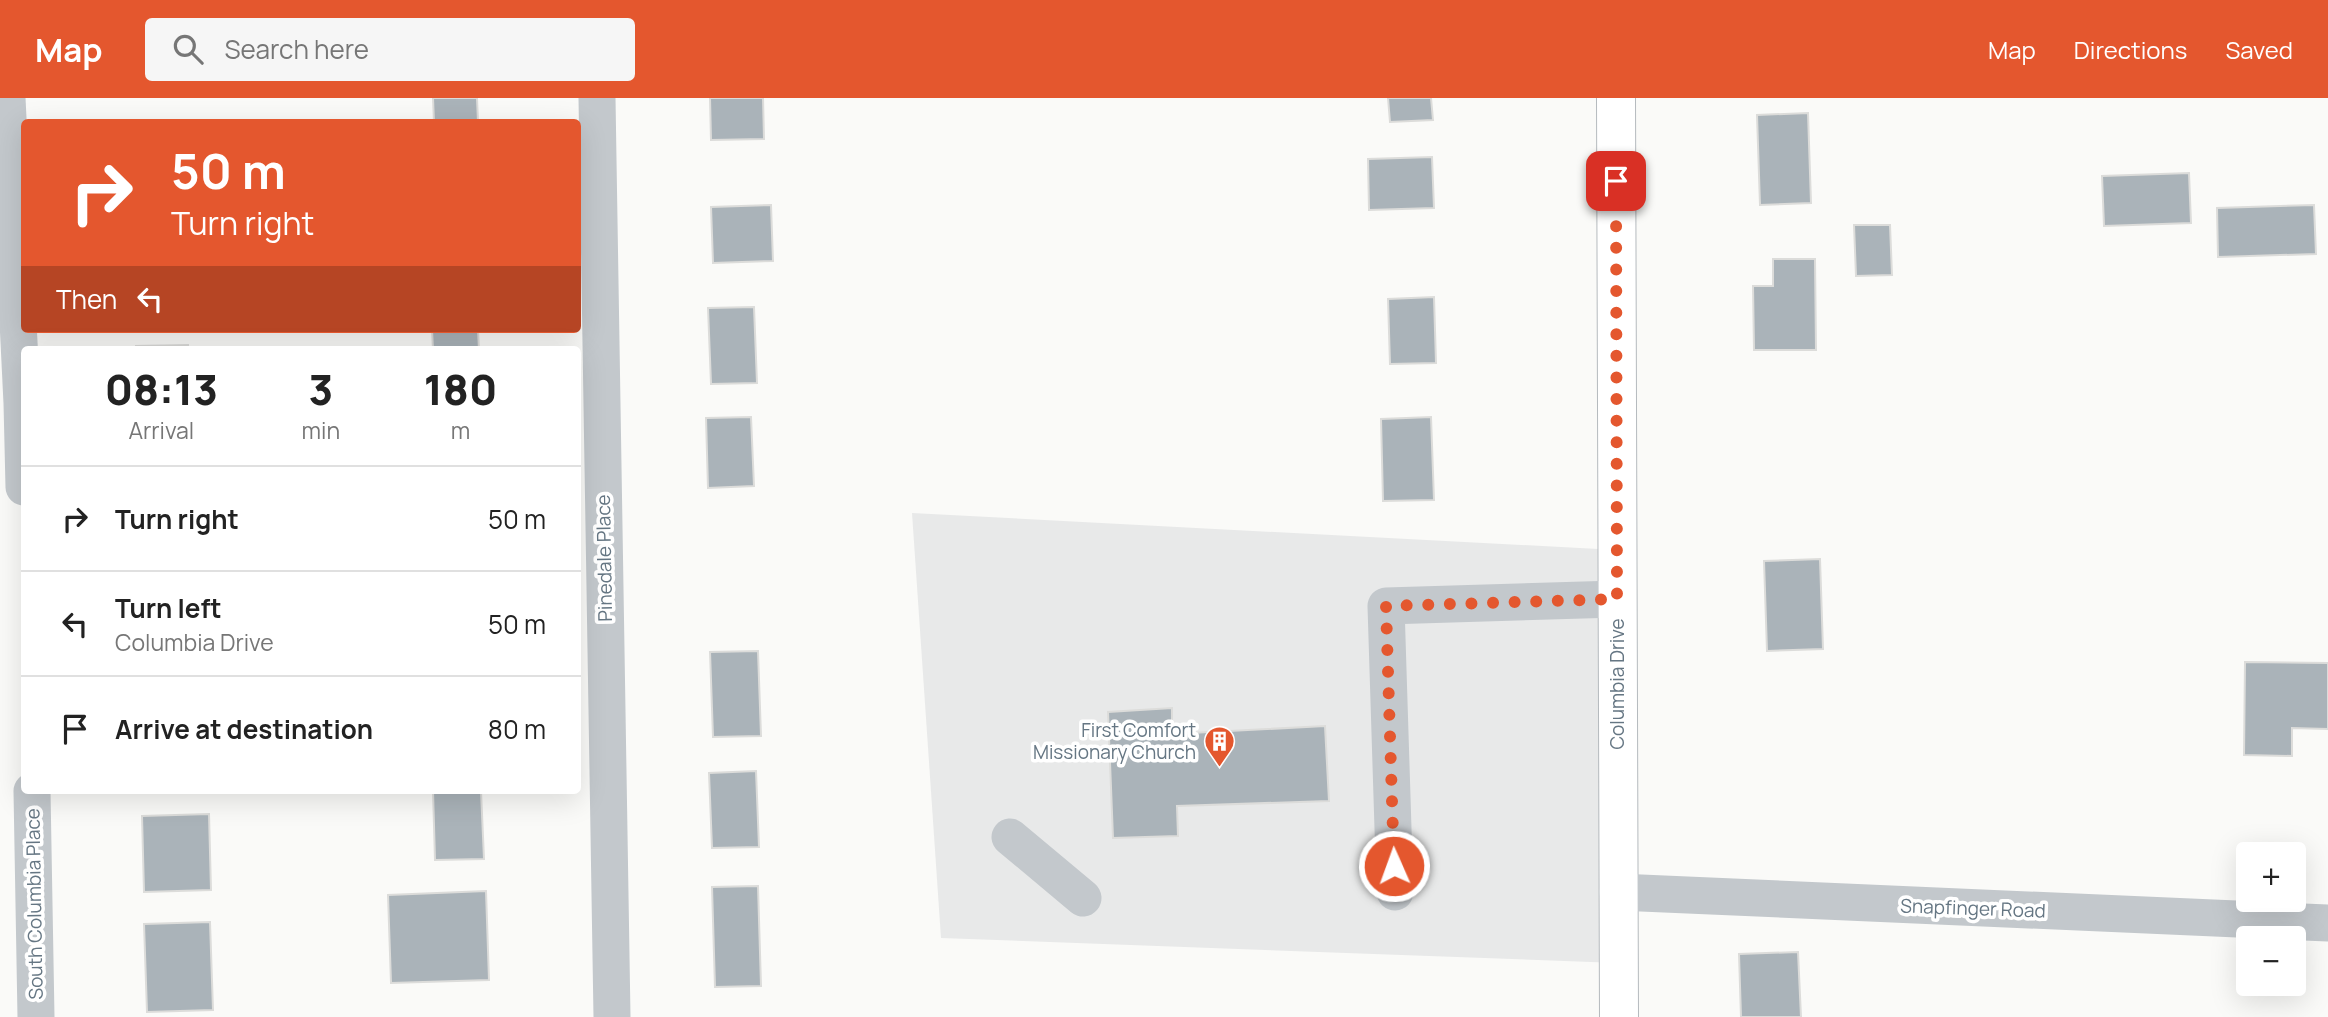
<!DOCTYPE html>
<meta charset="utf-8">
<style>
body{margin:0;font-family:Manrope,sans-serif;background:#f6f6f6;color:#222;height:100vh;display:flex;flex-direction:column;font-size:26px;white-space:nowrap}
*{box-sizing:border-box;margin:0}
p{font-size:23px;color:#767676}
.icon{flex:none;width:38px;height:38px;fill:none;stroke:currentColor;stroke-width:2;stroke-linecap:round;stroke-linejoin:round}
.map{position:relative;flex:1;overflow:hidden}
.panel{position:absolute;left:21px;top:248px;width:560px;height:448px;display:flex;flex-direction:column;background:#fff;border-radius:7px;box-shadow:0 7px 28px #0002}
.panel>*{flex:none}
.hud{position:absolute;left:21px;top:21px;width:560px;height:214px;border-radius:7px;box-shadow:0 7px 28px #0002;background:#e4572e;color:#fff;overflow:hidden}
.controls{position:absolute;left:2236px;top:744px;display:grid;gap:14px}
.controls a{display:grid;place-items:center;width:70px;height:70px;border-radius:7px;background:#fff;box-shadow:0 7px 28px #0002;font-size:35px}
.pin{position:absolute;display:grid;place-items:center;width:60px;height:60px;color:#fff;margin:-30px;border-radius:14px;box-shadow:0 4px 10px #0006}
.me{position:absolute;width:77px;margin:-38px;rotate:358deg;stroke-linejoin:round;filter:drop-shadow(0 0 5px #0008)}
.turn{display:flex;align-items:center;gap:24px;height:147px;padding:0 35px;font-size:32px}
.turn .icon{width:91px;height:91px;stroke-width:2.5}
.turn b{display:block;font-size:49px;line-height:60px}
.then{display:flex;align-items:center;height:66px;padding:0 35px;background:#0003;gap:14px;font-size:26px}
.eta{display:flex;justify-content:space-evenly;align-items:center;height:119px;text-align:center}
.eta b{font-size:42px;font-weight:800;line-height:49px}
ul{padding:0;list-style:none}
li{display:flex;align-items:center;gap:21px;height:105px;padding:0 35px;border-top:2px solid #e0e0e0}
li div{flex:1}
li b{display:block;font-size:26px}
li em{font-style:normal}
header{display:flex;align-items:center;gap:42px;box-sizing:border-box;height:98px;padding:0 35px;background:#e4572e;color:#fff}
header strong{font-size:33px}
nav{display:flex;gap:38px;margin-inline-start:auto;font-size:24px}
.search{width:490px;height:63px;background:#f6f6f6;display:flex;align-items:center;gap:18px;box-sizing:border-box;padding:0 24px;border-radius:7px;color:#767676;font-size:26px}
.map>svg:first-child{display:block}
.built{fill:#e8e9e9}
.building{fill:#aab3b9;stroke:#dcdcda;stroke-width:2}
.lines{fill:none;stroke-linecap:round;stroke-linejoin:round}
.major-casing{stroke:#b5babe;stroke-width:40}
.minor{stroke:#c3c8cc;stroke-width:37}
.major{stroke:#fff;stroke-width:38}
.route{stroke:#e4572e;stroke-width:12;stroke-dasharray:0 21.6}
.labels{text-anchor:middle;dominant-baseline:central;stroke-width:7;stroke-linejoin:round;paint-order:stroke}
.street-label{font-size:19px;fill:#657683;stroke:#fff}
.poi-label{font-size:19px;fill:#657683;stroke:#fff;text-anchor:end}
</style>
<header>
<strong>Map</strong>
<div class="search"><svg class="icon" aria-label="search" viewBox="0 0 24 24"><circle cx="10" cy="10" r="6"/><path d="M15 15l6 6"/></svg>Search here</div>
<nav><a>Map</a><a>Directions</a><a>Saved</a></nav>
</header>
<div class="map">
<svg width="2328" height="919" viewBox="0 0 2328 919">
<rect width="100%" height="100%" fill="#fafaf8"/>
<polygon class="built" points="912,415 1617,452 1618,865 941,840"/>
<g class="building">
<polygon points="433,0 477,0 478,24 434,24"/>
<polygon points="710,0 763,0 764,41 711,42"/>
<polygon points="1388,0 1431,0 1433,22 1390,24"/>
<polygon points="1808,15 1811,105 1760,107 1757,17"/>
<polygon points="1432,59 1434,110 1369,112 1368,61"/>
<polygon points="2189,75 2191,125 2104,128 2102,78"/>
<polygon points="771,107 773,163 713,165 711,109"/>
<polygon points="2314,107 2316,156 2218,159 2217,110"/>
<polygon points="1854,127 1890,127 1892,177 1856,178"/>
<polygon points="1773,161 1815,161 1816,252 1754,252 1753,188 1773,188"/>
<polygon points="1434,199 1436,265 1390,266 1388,201"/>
<polygon points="754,209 757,285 711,286 708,210"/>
<polygon points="432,231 478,231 479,252 433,252"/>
<polygon points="188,247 188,252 136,252 136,248"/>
<polygon points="751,319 754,388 708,390 706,320"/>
<polygon points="1431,319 1434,402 1383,403 1381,321"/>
<polygon points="1820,461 1823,551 1767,553 1764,463"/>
<polygon points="758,553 761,638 713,639 710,554"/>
<polygon points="2245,564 2328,565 2328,631 2292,630 2292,658 2244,657"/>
<polygon points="1172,610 1172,636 1325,628 1329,703 1177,708 1178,738 1113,740 1108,614"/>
<polygon points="756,673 759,749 712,750 709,675"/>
<polygon points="433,693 481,693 484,761 435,762"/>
<polygon points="209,716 211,792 144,794 142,718"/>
<polygon points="758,788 761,888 715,889 712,789"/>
<polygon points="486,793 489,882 391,885 388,797"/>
<polygon points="210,824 213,912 147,914 144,826"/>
<polygon points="1798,854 1801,919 1741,919 1739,856"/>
</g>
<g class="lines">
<defs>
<polyline id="major" points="1616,0 1619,919"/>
</defs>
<use href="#major" class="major-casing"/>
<g class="minor">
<polyline points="7,0 22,305 24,389"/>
<polyline points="597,0 612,919"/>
<polyline points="32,693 36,919"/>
<polyline points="1010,739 1083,800"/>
<polyline points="1395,794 1386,508 1617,501"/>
<polyline points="1618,794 2328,825"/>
</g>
<use href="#major" class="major"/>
</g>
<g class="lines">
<polyline class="route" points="1394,768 1386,508 1617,501 1616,83"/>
</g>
<defs>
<symbol id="building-pin" viewBox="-11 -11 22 30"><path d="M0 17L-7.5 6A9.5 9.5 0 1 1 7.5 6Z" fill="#e4572e" stroke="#fff"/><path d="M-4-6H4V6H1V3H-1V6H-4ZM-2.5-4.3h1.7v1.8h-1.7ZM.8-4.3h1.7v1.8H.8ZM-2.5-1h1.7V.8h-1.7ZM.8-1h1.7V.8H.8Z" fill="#fff"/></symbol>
</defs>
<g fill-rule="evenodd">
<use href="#building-pin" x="1202" y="626" width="35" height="47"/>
</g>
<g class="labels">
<g class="street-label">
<text transform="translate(604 460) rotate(-91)">Pinedale Place</text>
<text transform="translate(1617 586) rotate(-90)">Columbia Drive</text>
<text transform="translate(34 806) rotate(-91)">South Columbia Place</text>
<text transform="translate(1973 810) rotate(2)">Snapfinger Road</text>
</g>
<g class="poi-label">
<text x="1196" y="632">First Comfort<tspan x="1196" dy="22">Missionary Church</tspan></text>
</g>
</g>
</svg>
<div class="controls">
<a>+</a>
<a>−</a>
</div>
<div class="pin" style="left:1616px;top:83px;background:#d93025"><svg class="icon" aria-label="arrive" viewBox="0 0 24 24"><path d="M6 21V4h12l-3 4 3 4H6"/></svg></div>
<svg class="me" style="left:1394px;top:768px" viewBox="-20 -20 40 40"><circle r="17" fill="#e4572e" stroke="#fff" stroke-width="3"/><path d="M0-11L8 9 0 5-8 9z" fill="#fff"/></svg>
<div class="hud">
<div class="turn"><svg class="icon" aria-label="right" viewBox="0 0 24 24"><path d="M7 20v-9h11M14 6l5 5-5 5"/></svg><div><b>50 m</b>Turn right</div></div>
<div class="then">Then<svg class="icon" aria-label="left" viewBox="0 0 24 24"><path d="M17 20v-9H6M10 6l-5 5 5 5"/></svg></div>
</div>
<section class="panel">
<div class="eta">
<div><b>08:13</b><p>Arrival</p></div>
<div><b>3</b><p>min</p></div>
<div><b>180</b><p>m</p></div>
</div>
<ul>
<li><svg class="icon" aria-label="right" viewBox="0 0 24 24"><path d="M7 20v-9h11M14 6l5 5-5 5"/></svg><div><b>Turn right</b></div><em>50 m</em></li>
<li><svg class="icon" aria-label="left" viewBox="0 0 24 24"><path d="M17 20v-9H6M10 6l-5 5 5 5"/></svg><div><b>Turn left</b><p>Columbia Drive</p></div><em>50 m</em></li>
<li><svg class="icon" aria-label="arrive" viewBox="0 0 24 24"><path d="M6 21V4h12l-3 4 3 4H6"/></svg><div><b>Arrive at destination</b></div><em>80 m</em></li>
</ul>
</section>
</div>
